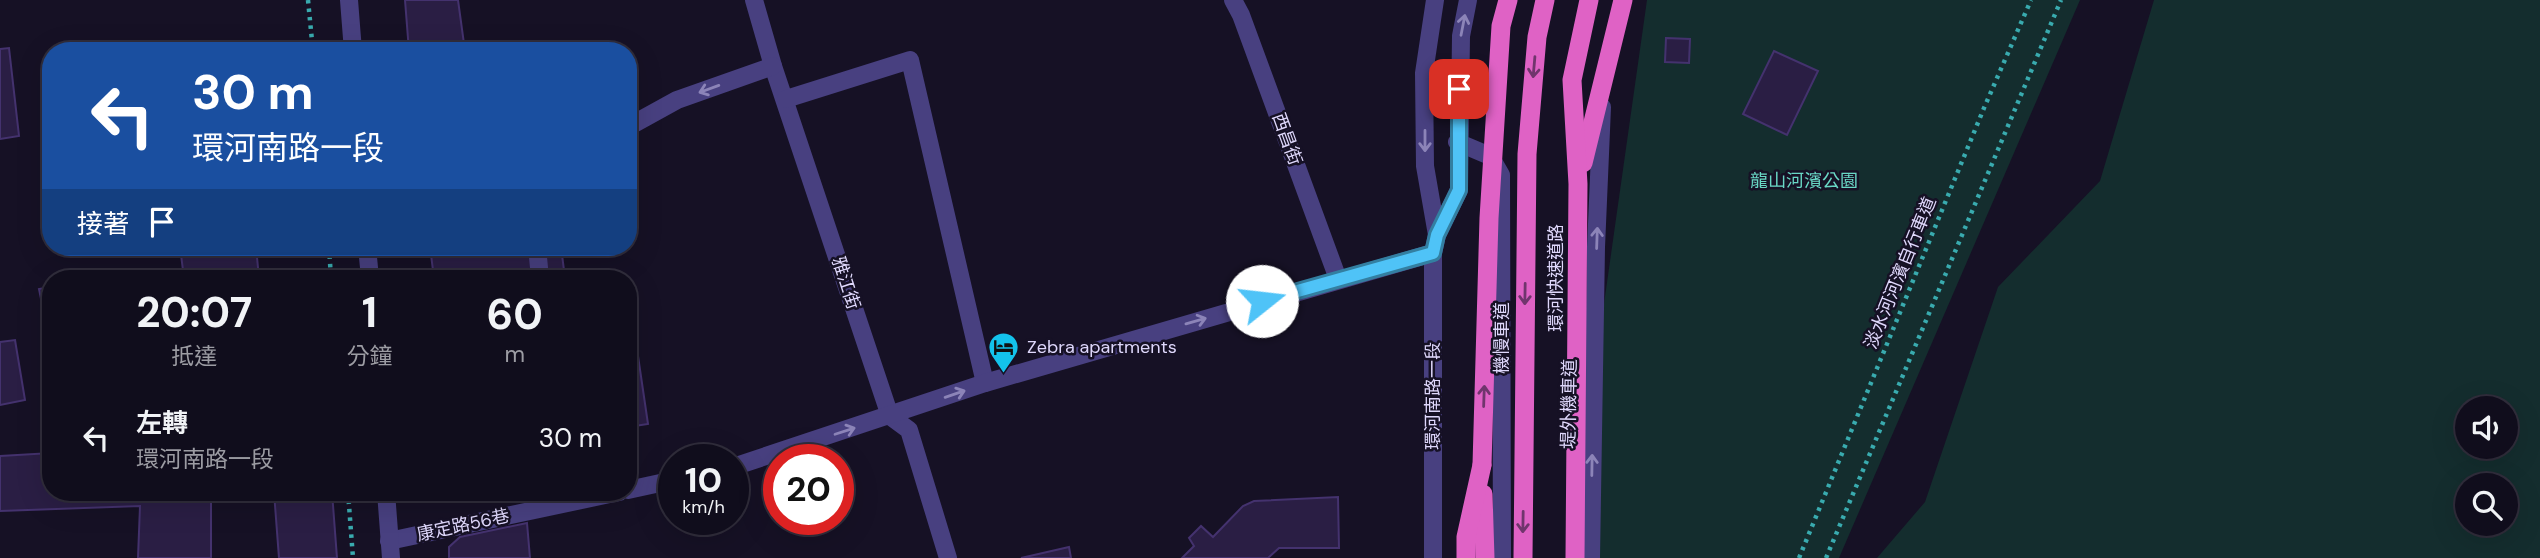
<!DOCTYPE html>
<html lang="zh-TW">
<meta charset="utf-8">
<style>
body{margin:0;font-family:"DM Sans","Noto Sans TC",sans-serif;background:#191625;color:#f1f3f6;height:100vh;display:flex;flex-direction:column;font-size:26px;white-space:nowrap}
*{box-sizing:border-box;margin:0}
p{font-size:23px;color:#9c9ca3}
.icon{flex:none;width:38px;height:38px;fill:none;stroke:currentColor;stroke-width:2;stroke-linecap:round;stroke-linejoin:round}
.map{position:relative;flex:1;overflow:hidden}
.side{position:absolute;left:42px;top:270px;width:595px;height:231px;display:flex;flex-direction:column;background:#100d1c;border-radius:28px;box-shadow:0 7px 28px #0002,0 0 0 2px #302d3b}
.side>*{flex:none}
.banner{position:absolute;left:42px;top:42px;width:595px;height:214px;border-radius:28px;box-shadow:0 7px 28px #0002,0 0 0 2px #302d3b;background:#1a4fa0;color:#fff;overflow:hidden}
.buttons{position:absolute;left:2455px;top:396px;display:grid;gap:14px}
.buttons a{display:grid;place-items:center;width:63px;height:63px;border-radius:50%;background:#100d1c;box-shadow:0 7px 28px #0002,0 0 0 2px #302d3b;font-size:35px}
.speed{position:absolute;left:658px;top:444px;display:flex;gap:14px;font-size:35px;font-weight:700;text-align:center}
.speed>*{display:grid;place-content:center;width:91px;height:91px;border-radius:50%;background:#100d1c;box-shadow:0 7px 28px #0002,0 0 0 2px #302d3b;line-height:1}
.speed small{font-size:18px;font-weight:400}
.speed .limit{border:10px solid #d22;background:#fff;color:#111}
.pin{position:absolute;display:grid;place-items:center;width:60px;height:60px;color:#fff;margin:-30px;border-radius:14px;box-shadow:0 4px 10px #0006}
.me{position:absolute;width:77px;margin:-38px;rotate:74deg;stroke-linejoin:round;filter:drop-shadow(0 0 5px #0008)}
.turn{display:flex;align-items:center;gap:24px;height:147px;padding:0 35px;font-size:32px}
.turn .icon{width:91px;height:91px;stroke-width:2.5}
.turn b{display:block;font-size:49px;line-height:60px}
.then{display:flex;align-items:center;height:66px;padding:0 35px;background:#0003;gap:14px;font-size:26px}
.eta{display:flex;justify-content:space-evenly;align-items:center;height:119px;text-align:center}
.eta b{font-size:42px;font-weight:700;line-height:49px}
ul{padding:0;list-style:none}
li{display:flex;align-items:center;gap:21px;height:98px;padding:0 35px}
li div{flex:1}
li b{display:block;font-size:26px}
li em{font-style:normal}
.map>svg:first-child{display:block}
.green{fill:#142d2e;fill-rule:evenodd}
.building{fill:#2a1e44;stroke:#44326e;stroke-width:2}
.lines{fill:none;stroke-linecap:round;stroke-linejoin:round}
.path{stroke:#39abaf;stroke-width:4.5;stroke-dasharray:3.5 5;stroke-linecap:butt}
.service{stroke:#484080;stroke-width:18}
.minor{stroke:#484080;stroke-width:18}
.tertiary{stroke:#484080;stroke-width:18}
.trunk{stroke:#df62c5;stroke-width:19}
.trunk-bridge{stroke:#df62c5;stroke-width:19}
.oneway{stroke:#8c84b8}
.oneway2{stroke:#70356d}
.route-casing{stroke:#337fa1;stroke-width:18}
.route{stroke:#4fc3f7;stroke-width:12}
.labels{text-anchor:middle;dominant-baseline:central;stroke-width:5;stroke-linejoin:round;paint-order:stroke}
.street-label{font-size:18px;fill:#dfd8fc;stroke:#161125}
.park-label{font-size:18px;fill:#69d7c5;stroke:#161125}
.poi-label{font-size:18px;fill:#dfd8fc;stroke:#161125;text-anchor:start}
</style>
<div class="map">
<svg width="2540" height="558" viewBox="0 0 2540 558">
<rect width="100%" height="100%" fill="#161125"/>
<g class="green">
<polygon points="1647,0 2080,0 1839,558 1568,558"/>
<path d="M2154 0H2540V558H1877L1925 502 1998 287 2100 181ZM2468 408H2506V446H2468ZM2468 485H2506V523H2468Z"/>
</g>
<g class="building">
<polygon points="405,0 458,0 465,51 409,51"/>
<polygon points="1666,38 1690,39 1689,63 1665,62"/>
<polygon points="9,48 19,136 0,139 0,49"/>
<polygon points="1774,51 1818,71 1787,135 1743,114"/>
<polygon points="180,247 256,247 259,278 184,278"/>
<polygon points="430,247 561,247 565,278 434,278"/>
<polygon points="51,287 51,348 39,289"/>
<polygon points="15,340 25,400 0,405 0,342"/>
<polygon points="638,356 648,424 628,427 628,358"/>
<polygon points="51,453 51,492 211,492 211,558 138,558 140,506 0,511 0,456"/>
<polygon points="274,492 332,492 337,558 279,558"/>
<polygon points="458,492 508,492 508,493 460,500"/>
<polygon points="1338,497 1339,548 1279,548 1268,558 1182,558 1194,546 1189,538 1201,526 1213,537 1243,506 1254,501"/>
<polygon points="527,523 530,558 449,558 449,547 460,537"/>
<polygon points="1069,547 1071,558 1021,558"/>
</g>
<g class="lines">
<g class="path">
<polyline points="308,0 313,51"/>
<polyline points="329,247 331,278"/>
<polyline points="348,492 353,558"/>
<polyline points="1799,558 1984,108 2031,0"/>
<polyline points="1826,558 2061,0"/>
</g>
<g class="service">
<polyline points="754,0 773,66 890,416 909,430 948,558"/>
<polyline points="786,99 910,60 985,383"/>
<polyline points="628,127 677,100 773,66"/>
<polyline points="1457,142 1490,156 1501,175 1502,558"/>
<polyline points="537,247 540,278"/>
<polyline points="733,467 985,383 1433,253"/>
<polyline points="628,490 674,480"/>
<polyline points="389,541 619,492"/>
</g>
<g class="minor">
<polyline points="1233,0 1241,15 1338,279"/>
<polyline points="1591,558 1596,247 1602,107"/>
</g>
<g class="tertiary">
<polyline points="349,0 353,51"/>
<polyline points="1435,0 1424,73 1425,166 1437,235"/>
<polyline points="367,247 370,278"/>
<polyline points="386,492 391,558"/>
<polyline points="1433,558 1433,253 1437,235 1459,190 1461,36 1468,0"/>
</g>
<g class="trunk">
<polyline points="1483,494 1485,558"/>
<polyline points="1466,558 1466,537 1482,465"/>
<polyline points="1523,558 1527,154 1537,37 1545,0"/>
</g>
<g class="trunk-bridge">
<polyline points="1583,163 1623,0"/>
<polyline points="1482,465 1489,218 1501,26 1508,0"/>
<polyline points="1575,558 1578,184 1572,80 1589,0"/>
</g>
</g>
<defs><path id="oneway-shaft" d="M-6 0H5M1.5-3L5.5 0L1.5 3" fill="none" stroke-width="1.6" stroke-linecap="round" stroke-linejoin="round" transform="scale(1.75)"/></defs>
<g class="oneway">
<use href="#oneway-shaft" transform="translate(1463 25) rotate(-79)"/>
<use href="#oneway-shaft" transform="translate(709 89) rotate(160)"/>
<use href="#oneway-shaft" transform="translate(1425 141) rotate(90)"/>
<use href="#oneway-shaft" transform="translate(1597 238) rotate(-88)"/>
<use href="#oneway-shaft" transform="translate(1196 321) rotate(-16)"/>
<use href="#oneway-shaft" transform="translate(955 394) rotate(-19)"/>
<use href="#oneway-shaft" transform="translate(845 431) rotate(-18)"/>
<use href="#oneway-shaft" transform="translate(1592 465) rotate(-89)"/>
</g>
<g class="oneway2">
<use href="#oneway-shaft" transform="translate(1534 67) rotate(95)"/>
<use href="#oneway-shaft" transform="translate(1525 294) rotate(91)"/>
<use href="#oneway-shaft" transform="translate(1484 396) rotate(-88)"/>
<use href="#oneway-shaft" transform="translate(1523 522) rotate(91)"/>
</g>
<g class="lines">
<defs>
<polyline id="route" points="1262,301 1433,253 1437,235 1459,190 1459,89"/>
</defs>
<use href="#route" class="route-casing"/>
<use href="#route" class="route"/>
</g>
<defs>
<symbol id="hotel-pin" viewBox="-11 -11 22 30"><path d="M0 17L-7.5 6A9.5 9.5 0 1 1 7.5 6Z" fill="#13c3ec" stroke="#161125"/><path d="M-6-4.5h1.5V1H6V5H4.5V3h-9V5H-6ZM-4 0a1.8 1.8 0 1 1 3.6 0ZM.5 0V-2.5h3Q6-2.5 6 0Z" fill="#111"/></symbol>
</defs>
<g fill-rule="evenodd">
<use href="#hotel-pin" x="986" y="330" width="35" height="47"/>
</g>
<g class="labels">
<g class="street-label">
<text transform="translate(1287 139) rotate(70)">西昌街</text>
<text transform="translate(1900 273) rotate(-68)">淡水河河濱自行車道</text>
<text transform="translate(1556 278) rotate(-90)">環河快速道路</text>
<text transform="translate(846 283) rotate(72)">雅江街</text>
<text transform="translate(1502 338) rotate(-90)">機慢車道</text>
<text transform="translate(1433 396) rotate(-90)">環河南路一段</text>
<text transform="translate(1569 404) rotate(-89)">堤外機車道</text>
<text transform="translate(463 525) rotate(-12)">康定路56巷</text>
</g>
<g class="park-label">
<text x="1804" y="181">龍山河濱公園</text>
</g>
<g class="poi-label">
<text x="1027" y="347">Zebra apartments</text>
</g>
</g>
</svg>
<div class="buttons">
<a><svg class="icon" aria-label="sound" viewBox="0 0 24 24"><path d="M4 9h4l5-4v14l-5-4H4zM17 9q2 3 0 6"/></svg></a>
<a><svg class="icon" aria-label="search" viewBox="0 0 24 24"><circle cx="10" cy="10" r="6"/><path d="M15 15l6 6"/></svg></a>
</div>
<div class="speed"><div>10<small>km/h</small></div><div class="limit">20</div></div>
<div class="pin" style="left:1459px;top:89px;background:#d93025"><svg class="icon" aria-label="arrive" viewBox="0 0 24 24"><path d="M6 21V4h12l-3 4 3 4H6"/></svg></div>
<svg class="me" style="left:1262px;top:301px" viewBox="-20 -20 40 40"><circle r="19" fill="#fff"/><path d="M0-13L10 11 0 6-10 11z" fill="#4fc3f7"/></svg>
<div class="banner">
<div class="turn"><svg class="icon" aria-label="left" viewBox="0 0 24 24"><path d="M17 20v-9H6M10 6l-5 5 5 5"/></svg><div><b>30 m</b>環河南路一段</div></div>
<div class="then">接著<svg class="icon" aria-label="arrive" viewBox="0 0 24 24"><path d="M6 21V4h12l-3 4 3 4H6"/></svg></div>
</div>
<section class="side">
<div class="eta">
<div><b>20:07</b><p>抵達</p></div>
<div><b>1</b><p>分鐘</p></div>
<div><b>60</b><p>m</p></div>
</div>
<ul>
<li><svg class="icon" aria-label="left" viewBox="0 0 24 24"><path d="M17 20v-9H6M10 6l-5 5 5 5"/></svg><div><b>左轉</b><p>環河南路一段</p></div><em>30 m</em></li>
</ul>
</section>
</div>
